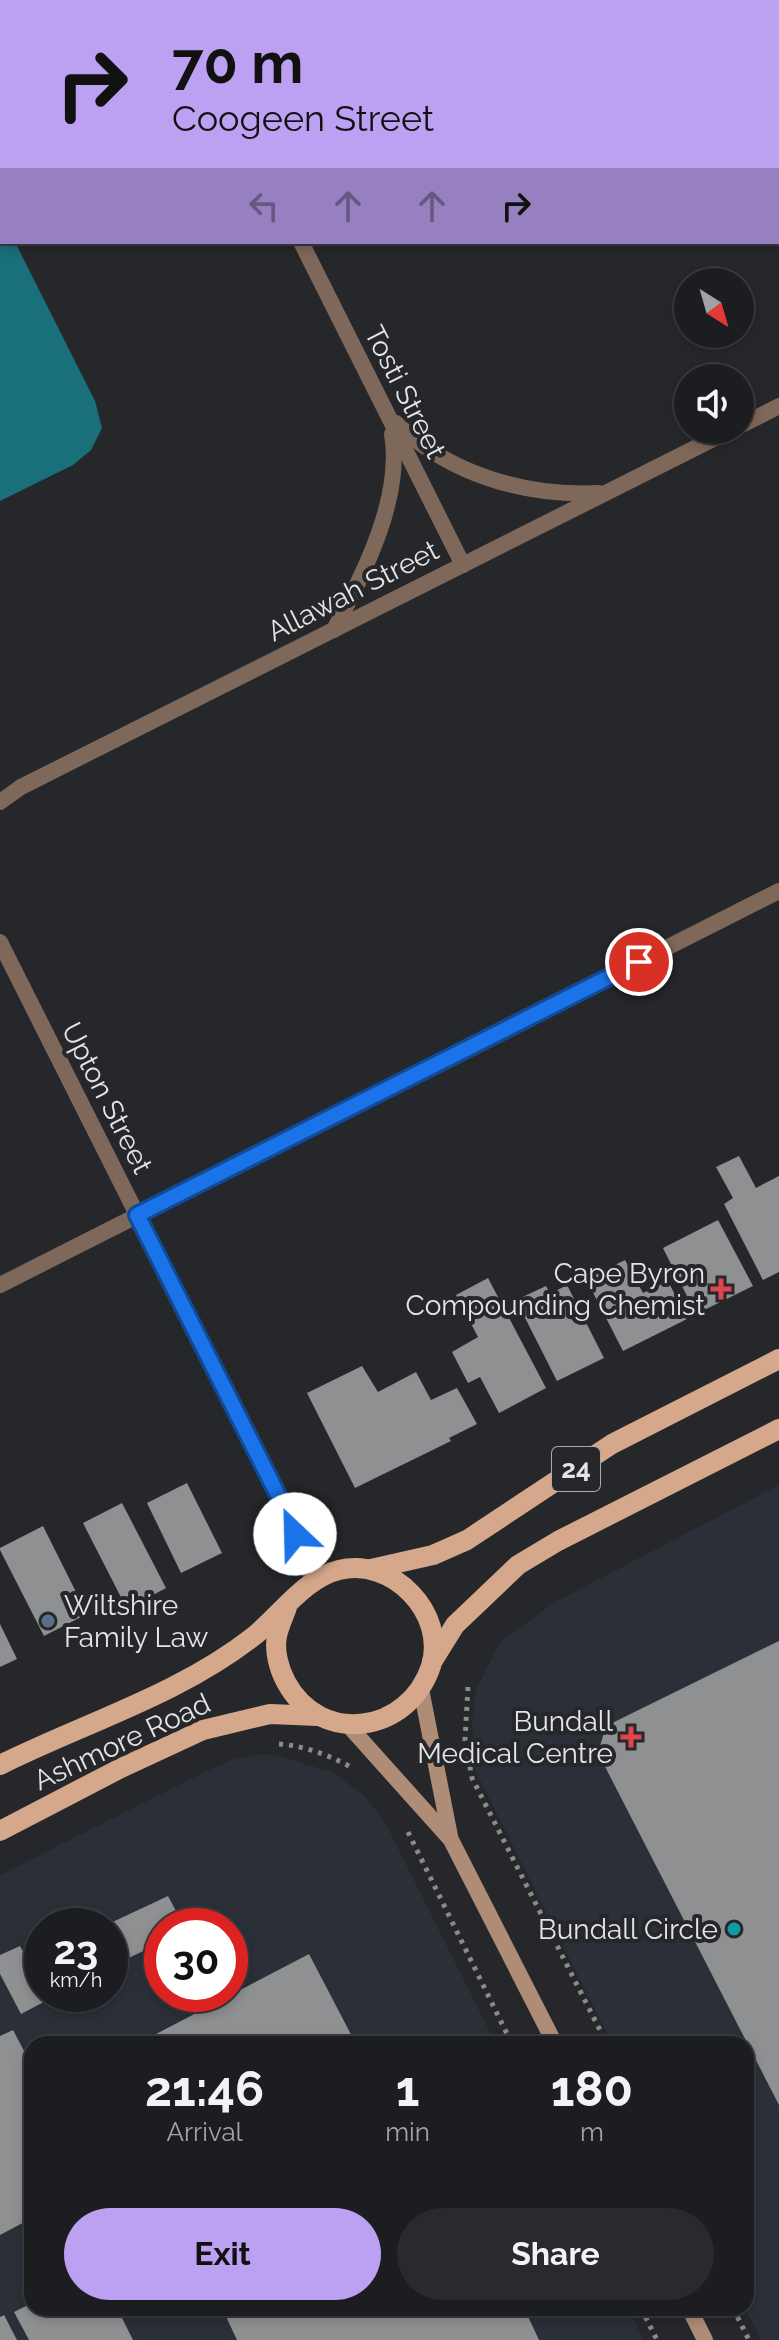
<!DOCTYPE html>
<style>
body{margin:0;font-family:Raleway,sans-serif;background:#292a2d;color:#f1f3f6;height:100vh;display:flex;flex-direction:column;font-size:30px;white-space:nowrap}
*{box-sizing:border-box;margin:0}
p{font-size:26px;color:#a0a2a5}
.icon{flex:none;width:44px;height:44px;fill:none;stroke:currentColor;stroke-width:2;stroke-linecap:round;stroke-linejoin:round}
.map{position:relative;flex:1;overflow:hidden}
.details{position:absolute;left:24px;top:2036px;width:730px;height:280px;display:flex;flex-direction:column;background:#1c1d20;border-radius:24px;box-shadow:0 4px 12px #0003,0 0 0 2px #3a3b3e}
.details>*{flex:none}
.banner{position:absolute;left:0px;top:0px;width:780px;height:244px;box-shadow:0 4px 12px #0003,0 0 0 2px #3a3b3e;background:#bca0f2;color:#111;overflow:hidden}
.needle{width:52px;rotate:143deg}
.tools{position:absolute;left:674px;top:268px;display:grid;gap:16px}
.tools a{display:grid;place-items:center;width:80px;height:80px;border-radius:50%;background:#1c1d20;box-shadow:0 4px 12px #0003,0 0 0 2px #3a3b3e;font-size:40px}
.speed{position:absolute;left:24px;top:1908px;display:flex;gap:16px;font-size:40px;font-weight:700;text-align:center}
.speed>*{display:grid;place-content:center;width:104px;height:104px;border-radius:50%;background:#1c1d20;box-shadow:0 4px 12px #0003,0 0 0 2px #3a3b3e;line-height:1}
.speed small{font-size:20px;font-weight:400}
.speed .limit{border:12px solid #d22;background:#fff;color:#111}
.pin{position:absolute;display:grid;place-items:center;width:68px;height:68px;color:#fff;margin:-34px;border:4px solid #fff;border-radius:50%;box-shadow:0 2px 8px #0007}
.me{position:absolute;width:88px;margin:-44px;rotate:336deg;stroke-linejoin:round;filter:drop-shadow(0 0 6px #0008)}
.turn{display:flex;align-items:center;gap:28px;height:168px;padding:0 40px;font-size:36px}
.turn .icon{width:104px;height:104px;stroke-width:2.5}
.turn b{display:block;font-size:56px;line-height:68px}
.lanes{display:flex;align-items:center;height:76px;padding:0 40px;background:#0003;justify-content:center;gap:40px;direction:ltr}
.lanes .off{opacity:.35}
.eta{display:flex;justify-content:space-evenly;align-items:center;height:136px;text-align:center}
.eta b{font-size:48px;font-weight:700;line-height:56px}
.action{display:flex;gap:16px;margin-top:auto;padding:16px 40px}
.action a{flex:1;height:92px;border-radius:48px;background:#bca0f2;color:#111;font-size:32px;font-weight:700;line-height:92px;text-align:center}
.action a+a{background:#292a2d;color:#f1f3f6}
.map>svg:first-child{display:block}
.built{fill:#2b2f37;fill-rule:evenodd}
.water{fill:#19707a}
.building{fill:#8f9092}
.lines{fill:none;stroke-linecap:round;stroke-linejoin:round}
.path{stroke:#8a8b8d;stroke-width:5;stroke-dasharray:4 6;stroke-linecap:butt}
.street{stroke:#7e685a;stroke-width:16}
.secondary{stroke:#af8c76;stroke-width:16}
.primary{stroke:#d6a88b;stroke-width:20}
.route-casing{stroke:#114b97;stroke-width:20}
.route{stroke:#1a73e8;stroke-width:14}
.health-dot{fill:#e0444e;stroke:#26272a;stroke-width:3}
.service-dot{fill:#5c6f8a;stroke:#26272a;stroke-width:3}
.culture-dot{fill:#0f9aa8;stroke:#26272a;stroke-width:3}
.labels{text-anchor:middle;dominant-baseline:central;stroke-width:8;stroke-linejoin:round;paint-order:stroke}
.shield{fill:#26272a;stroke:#aaabae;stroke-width:2}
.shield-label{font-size:26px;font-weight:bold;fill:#e3e4e6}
.street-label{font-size:28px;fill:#e3e4e6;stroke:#26272a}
.poi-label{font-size:28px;fill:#e3e4e6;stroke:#26272a;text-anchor:end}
</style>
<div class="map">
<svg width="779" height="2340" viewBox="0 0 779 2340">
<rect width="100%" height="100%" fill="#26272a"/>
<g class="built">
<polygon points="779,1485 779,2340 761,2340 745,2308 746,2044 612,2044 475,1770 472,1721 476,1690 500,1642 555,1602"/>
<path d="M254 1755H274L332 1772 365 1796 386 1824 496 2044H32V2308H628L644 2340H0V1875L209 1770 234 1759ZM42 1926H110V1994H42ZM162 1926H230V1994H162Z"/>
</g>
<g class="water">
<polygon points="462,0 722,0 723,2 463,2"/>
<polygon points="0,213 2,216 2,242 15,242 95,401 102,428 91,450 73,465 0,501"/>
</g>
<g class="building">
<polygon points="739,1156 756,1188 779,1176 779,1272 763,1280 724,1204 733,1198 716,1167"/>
<polygon points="718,1220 753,1286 696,1314 663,1248"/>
<polygon points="625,1260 643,1293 668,1281 687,1319 623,1351 586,1279"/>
<polygon points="488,1278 546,1388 499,1413 480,1377 468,1383 452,1352 478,1337 456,1295"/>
<polygon points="567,1285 604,1358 557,1381 516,1300 546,1286 550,1294"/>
<polygon points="362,1366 378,1392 416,1372 431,1400 457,1388 477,1424 449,1438 451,1441 355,1488 307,1393"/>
<polygon points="187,1483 222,1553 181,1573 147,1503"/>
<polygon points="122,1503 166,1588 127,1609 83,1523"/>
<polygon points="43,1526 87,1614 44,1636 0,1550 0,1548"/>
<polygon points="0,1624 17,1659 0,1667"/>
<polygon points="779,1641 779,2105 598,1753 606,1726"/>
<polygon points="168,1896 184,1926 162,1926 162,1942 110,1967 110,1926 104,1926"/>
<polygon points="20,1946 30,1964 42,1957 42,1994 59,1994 21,2014 0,1974 0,1955"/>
<polygon points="309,1954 356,2044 137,2044"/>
<polygon points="13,2030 32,2066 32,2218 0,2235 0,2036"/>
<polygon points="32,2303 32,2308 117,2308 133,2340 29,2340 14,2312"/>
<polygon points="222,2308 524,2308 539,2340 237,2340"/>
<polygon points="4,2315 17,2340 0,2340 0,2317"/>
</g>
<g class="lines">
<g class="path">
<polyline points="468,1687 465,1740 472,1778 607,2044"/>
<path d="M279 1744C304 1746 326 1754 349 1766"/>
<polyline points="408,1832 512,2044"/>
<polyline points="641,2308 657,2340"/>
<polyline points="733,2308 749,2340"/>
</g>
<g class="street">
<polyline points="301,242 463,565"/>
<path d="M396 423C449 474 525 497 599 493"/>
<polyline points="740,426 779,406"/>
<path d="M334 630C363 574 403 499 392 434"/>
<polyline points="0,802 21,787 731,430"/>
<polyline points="0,942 286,1511 313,1580"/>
<polyline points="0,1285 779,891"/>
</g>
<g class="secondary">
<polyline points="421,1689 450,1836"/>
<polyline points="348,1725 451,1840 555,2044"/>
<polyline points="689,2308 705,2340"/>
</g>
<g class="primary">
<polyline points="371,1569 433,1555 467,1540 612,1444 779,1359"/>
<polyline points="432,1662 455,1625 518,1565 558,1541 779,1429"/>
<path d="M0 1765C84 1723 179 1695 254 1636 281 1614 305 1578 339 1570 392 1557 447 1613 431 1666 409 1733 321 1747 286 1682 279 1669 274 1651 277 1636 279 1626 284 1616 287 1607"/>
<polyline points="0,1831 119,1769 203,1730 270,1714 318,1716"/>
</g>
</g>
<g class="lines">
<defs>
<polyline id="route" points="295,1534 286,1511 137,1215 639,962"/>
</defs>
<use href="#route" class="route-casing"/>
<use href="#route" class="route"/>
</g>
<g class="health-dot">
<path d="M717 1277h8v8h8v8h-8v8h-8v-8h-8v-8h8z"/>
<path d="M627 1725h8v8h8v8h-8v8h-8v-8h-8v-8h8z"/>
</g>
<circle class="service-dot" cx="48" cy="1621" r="8"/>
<circle class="culture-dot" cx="734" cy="1929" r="8"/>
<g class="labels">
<rect class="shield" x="552" y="1447" width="48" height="44" rx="6"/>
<g class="shield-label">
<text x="576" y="1469">24</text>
</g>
<g class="street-label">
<text transform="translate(405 392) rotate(63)">Tosti Street</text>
<text transform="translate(353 591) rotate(-27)">Allawah Street</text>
<text transform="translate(107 1098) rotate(63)">Upton Street</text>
<text transform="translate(122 1742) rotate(-25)">Ashmore Road</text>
</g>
<g class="poi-label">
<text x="705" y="1273">Cape Byron<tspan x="705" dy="32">Compounding Chemist</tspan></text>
<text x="64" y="1605" text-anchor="start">Wiltshire<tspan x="64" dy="32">Family Law</tspan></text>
<text x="613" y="1721">Bundall<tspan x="613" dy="32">Medical Centre</tspan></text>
<text x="718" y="1929">Bundall Circle</text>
</g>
</g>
</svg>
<div class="tools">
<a><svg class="needle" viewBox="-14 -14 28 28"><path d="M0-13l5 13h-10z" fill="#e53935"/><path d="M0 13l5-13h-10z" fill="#a0a2a5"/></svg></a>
<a><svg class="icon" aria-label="sound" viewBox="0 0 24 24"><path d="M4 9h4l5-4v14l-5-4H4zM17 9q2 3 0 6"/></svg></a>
</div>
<div class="speed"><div>23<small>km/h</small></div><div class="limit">30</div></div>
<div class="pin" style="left:639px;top:962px;background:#d93025"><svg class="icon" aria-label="arrive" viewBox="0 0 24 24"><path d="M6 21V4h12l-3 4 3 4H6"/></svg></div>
<svg class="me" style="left:295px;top:1534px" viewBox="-20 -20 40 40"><circle r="19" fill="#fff"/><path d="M0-13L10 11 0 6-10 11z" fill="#1a73e8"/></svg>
<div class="banner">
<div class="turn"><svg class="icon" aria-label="right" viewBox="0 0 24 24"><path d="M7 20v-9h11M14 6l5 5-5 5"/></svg><div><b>70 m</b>Coogeen Street</div></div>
<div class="lanes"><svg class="icon off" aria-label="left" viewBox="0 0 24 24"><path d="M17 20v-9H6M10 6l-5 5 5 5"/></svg><svg class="icon off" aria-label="ahead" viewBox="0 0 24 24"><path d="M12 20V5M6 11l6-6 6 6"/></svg><svg class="icon off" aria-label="ahead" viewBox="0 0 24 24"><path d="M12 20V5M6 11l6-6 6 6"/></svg><svg class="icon" aria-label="right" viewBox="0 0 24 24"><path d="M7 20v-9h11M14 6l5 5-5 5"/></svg></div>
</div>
<section class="details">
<div class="eta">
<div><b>21:46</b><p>Arrival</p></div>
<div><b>1</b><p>min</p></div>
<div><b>180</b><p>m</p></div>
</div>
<div class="action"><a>Exit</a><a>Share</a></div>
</section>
</div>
